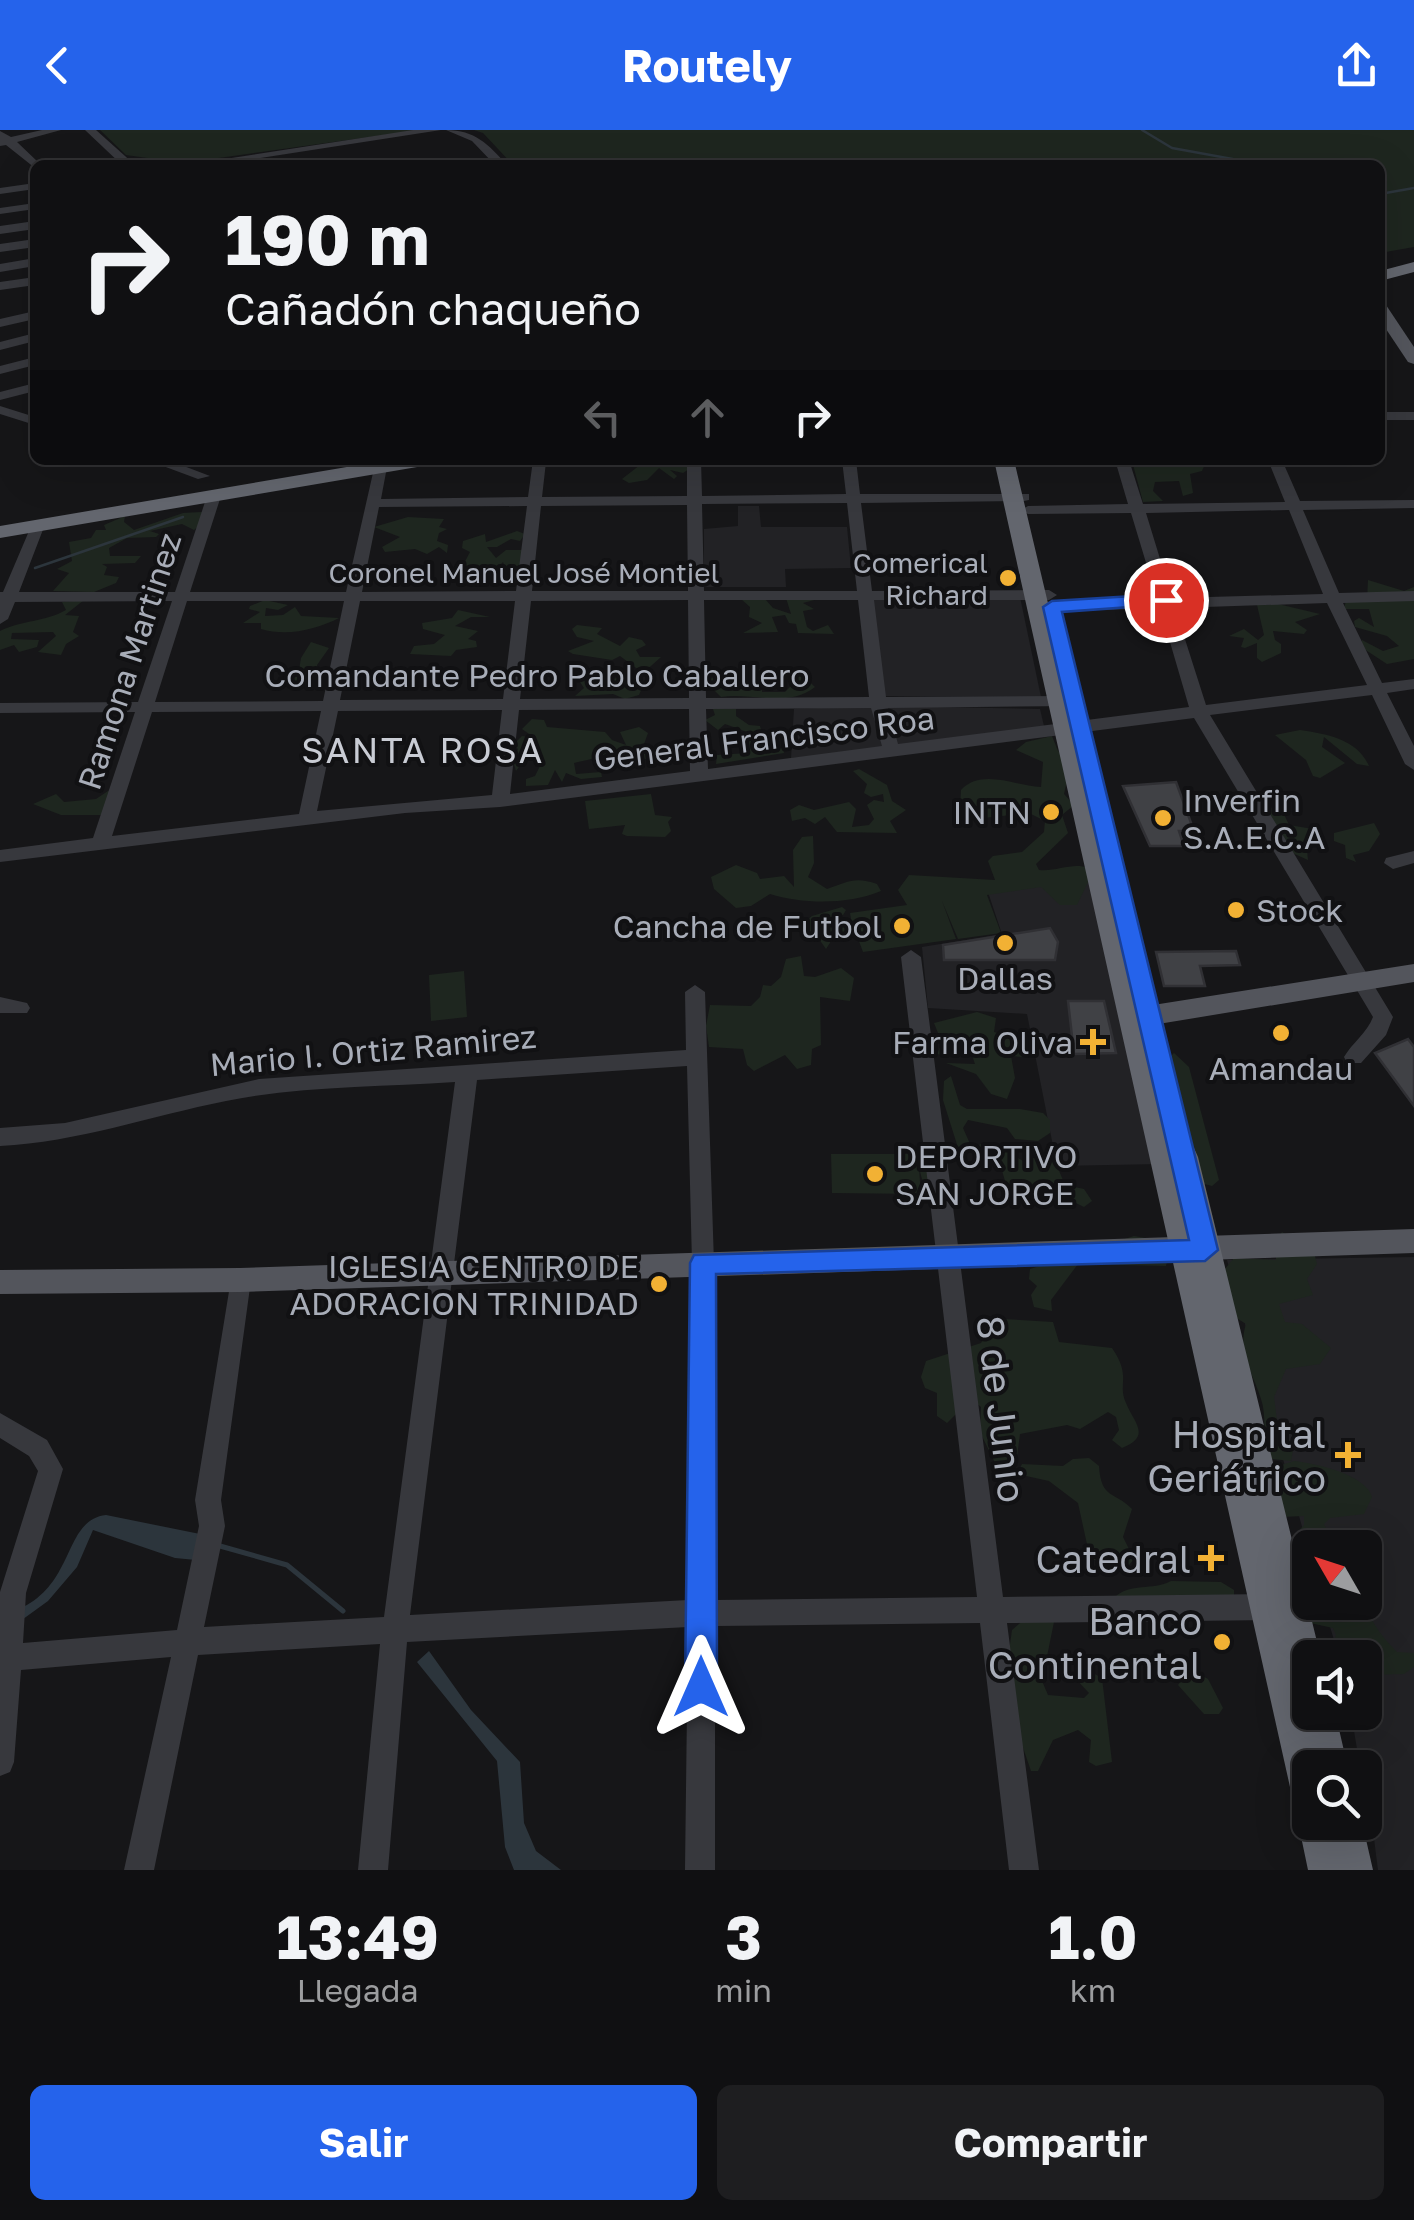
<!DOCTYPE html>
<html lang="es">
<meta charset="utf-8">
<style>
body{margin:0;font-family:"Golos Text",sans-serif;background:#1e1e20;color:#f1f3f6;height:100vh;display:flex;flex-direction:column;font-size:38px;white-space:nowrap}
*{box-sizing:border-box;margin:0}
p{font-size:32px;color:#9c9d9f}
.icon{flex:none;width:55px;height:55px;fill:none;stroke:currentColor;stroke-width:2;stroke-linecap:round;stroke-linejoin:round}
.map{position:relative;height:1740px;overflow:hidden}
.details{display:flex;flex-direction:column;background:#101012;flex:1}
.details>*{flex:none}
.guide{position:absolute;left:30px;top:30px;width:1355px;height:305px;border-radius:15px;box-shadow:0 10px 40px #0002,0 0 0 2px #303032;background:#101012;color:#f1f3f6;overflow:hidden}
.needle{width:65px;rotate:309deg}
.controls{position:absolute;left:1292px;top:1400px;display:grid;gap:20px}
.controls a{display:grid;place-items:center;width:90px;height:90px;border-radius:15px;background:#101012;box-shadow:0 10px 40px #0002,0 0 0 2px #303032;font-size:50px}
.pin{position:absolute;display:grid;place-items:center;width:85px;height:85px;color:#fff;margin:-42px;border:5px solid #fff;border-radius:50%;box-shadow:0 2px 10px #0007}
.me{position:absolute;width:110px;margin:-55px;rotate:0deg;stroke-linejoin:round;filter:drop-shadow(0 0 8px #0008)}
.turn{display:flex;align-items:center;gap:35px;height:210px;padding:0 30px;font-size:45px}
.turn .icon{width:130px;height:130px;stroke-width:2.5}
.turn b{display:block;font-size:70px;line-height:85px}
.lanes{display:flex;align-items:center;height:95px;padding:0 30px;background:#0003;justify-content:center;gap:50px;direction:ltr}
.lanes .off{opacity:.35}
.eta{display:flex;justify-content:space-evenly;align-items:center;height:170px;text-align:center}
.eta b{font-size:60px;font-weight:700;line-height:70px}
.button{display:flex;gap:20px;margin-top:auto;padding:20px 30px}
.button a{flex:1;height:115px;border-radius:15px;background:#2563eb;color:#fff;font-size:40px;font-weight:700;line-height:115px;text-align:center}
.button a+a{background:#1e1e20;color:#f1f3f6}
header{display:flex;justify-content:space-between;align-items:center;height:130px;padding:0 30px;background:#2563eb;color:#fff;font-size:45px;font-weight:700}
.map>svg:first-child{display:block}
.built{fill:#222225}
.green{fill:#1e261f}
.water{fill:#2c353c}
.lines{fill:none;stroke-linecap:round;stroke-linejoin:round}
.stream-far1{stroke:#2c353c;stroke-width:2.5}
.stream{stroke:#2c353c;stroke-width:5}
.building{fill:#404145;stroke:#303034;stroke-width:2.5}
.minor{fill:#37383d;fill-rule:evenodd}
.major{fill:#53555c;fill-rule:evenodd}
.highway{fill:#63666e;fill-rule:evenodd}
.route{fill:#2563eb;stroke:#184099;stroke-width:2.5}
.poi-dot{fill:#f2b134;stroke:#111113;stroke-width:4}
.labels{text-anchor:middle;dominant-baseline:central;stroke-width:8;stroke-linejoin:round;paint-order:stroke}
.far-poi-label{font-size:28px;fill:#a8adb8;stroke:#111113;text-anchor:end}
.far-street-label{font-size:28px;fill:#a8adb8;stroke:#111113}
.street-label{font-size:32px;fill:#a8adb8;stroke:#111113}
.poi-label{font-size:32px;fill:#a8adb8;stroke:#111113;text-anchor:end}
.neighbourhood-label{font-size:35px;letter-spacing:2.5px;fill:#c9ccd4;stroke:#111113}
.near-street-label{font-size:38px;fill:#a8adb8;stroke:#111113}
.near-poi-label{font-size:38px;fill:#a8adb8;stroke:#111113;text-anchor:end}
</style>
<header><svg class="icon" aria-label="back" viewBox="0 0 24 24"><path d="M15 5l-7 7 7 7"/></svg>Routely<svg class="icon" aria-label="share" viewBox="0 0 24 24"><path d="M12 15V3M7 8l5-5 5 5M5 13v7h14v-7"/></svg></header>
<div class="map">
<svg width="1414" height="1740" viewBox="0 0 1414 1740">
<rect width="100%" height="100%" fill="#161618"/>
<g class="built">
<polygon points="738,376 759,376 761,397 847,397 851,438 785,439 786,457 704,457 704,399 738,396"/>
<polygon points="1020,467 1041,567 883,566 868,468"/>
<polygon points="872,576 885,619 791,628 794,579"/>
<polygon points="885,576 1040,579 1044,596 895,618"/>
<polygon points="1089,745 1160,1034 1057,1036 1027,884 928,878 922,817 1002,804 987,759"/>
<polygon points="1414,1127 1414,1740 1378,1740 1365,1638 1360,1637 1351,1583 1365,1582 1365,1528 1339,1527 1323,1473 1365,1472 1365,1418 1310,1418 1310,1425 1227,1130"/>
</g>
<g class="green">
<polygon points="100,0 420,0 183,33 126,25"/>
<polygon points="474,0 1414,0 1414,117 1380,123 1380,35 513,35 483,3"/>
<polygon points="622,330 693,330 686,333 689,339 683,343 670,340 677,346 674,349 659,338 647,350 629,353 622,349 640,335"/>
<polygon points="1171,330 1205,334 1202,341 1190,344 1193,363 1183,366 1179,351 1155,352 1153,361 1163,371 1143,372 1132,331"/>
<polygon points="202,382 201,394 194,400 182,394 150,401 159,404 156,407 127,408 109,418 110,426 141,426 135,433 102,434 107,437 104,445 119,447 116,453 94,462 53,461 69,443 57,439 72,431 69,412 91,408 96,400 106,400 104,395 125,386 124,392 134,400 183,383"/>
<polygon points="408,387 444,389 439,397 447,399 439,403 437,411 448,415 447,423 439,417 427,424 415,419 385,422 382,417 400,407 374,397"/>
<polygon points="517,401 525,404 520,411 511,409 497,417 487,417 496,428 506,420 523,420 520,441 506,440 503,432 495,440 460,441 470,422 462,418 463,411 485,404 486,412"/>
<polygon points="1368,450 1404,461 1414,457 1414,529 1387,534 1361,517 1362,510 1383,521 1399,516 1387,506 1355,497 1354,491 1359,488 1374,497 1369,479 1344,479 1346,470 1367,471"/>
<polygon points="786,468 818,469 803,473 814,479 803,481 807,497 813,501 828,495 834,504 798,503 796,494 789,493 785,485 772,487 778,502 743,503 762,493 749,487 750,477 741,469 765,469 773,478 791,484"/>
<path d="M84 470 65 485 79 486 73 502 79 506 66 514 61 525 38 522 56 506 53 502 12 503 11 509 39 510 37 517 19 522 14 515 0 520V501C22 490 45 492 66 480L62 472Z"/>
<path d="M265 470 288 475 278 480 266 478 265 486 283 485 295 477 301 486 339 488C317 499 288 507 261 499V493H243L260 482 249 479 250 476Z"/>
<polygon points="1278,474 1320,484 1295,492 1307,500 1304,504 1273,501 1275,510 1281,514 1281,523 1262,532 1257,528 1257,513 1245,518 1241,517 1244,508 1229,506 1244,499 1258,510 1264,505 1257,475"/>
<polygon points="458,480 490,487 471,487 455,496 478,501 468,509 476,511 477,517 456,520 451,526 410,524 414,516 434,514 445,505 423,499 422,493 452,488"/>
<polygon points="577,495 602,498 597,504 620,516 629,507 642,510 646,515 636,520 640,527 661,527 643,543 620,526 612,530 573,524 568,521 594,511 577,507 572,499"/>
<polygon points="311,512 329,518 317,535 320,548 293,555 283,553 298,546 301,528"/>
<path d="M761 539 787 550 762 554V562H785L793 554 788 543 796 539 815 557C786 579 753 562 721 567L706 552 712 548 741 557 752 540Z"/>
<polygon points="634,546 645,551 639,565 625,569 613,564 575,566 584,558 580,552 584,547 594,552 592,557 603,559 610,549"/>
<polygon points="713,579 736,579 736,586 749,595 760,596 767,621 783,618 784,623 716,634 717,625 748,623 750,603 725,594 718,600 705,590 715,585"/>
<path d="M532 589 544 590 547 597 605 602 612 610 626 615 620 602 639 597 648 603 644 614 662 628 654 633C625 618 602 627 574 633L576 644 601 642 602 647 581 649 566 643 562 652 555 640 548 655 526 656V649L535 646 543 630 526 627 516 641 513 631 518 619 513 615 522 606 535 608 522 599Z"/>
<path d="M1300 600C1327 604 1357 609 1369 636L1357 634 1324 607 1322 617 1345 633 1320 648 1313 646 1306 630 1275 605Z"/>
<path d="M1052 606 1058 621 1072 629 1064 664 1074 675 1062 685 1068 703 1036 734 1039 740C1056 742 1073 732 1088 738L1089 750 1077 775H1060L1041 757 987 765 1001 803 958 809 942 771 956 809 863 822 856 803 833 808 826 819 814 802 794 801 812 786 842 777 846 780 843 785 831 787 852 795 850 783 907 775 898 760 909 745 995 750 988 731 993 726 1022 722 1044 702 1045 691 1029 683 974 689 960 679 961 660C982 638 1015 656 1041 657L1043 632 1016 620 1026 612Z"/>
<polygon points="859,639 887,655 892,671 906,680 890,691 897,703 837,702 825,687 815,694 805,688 792,691 790,680 799,675 814,680 849,672 856,679 852,697 869,695 874,689 867,675 874,670 884,672 883,664 871,667 864,663 867,654 853,641"/>
<polygon points="111,659 103,685 61,685 33,674 56,664 64,672 96,669"/>
<polygon points="651,664 655,685 672,687 668,692 671,701 665,707 627,706 622,704 625,695 589,699 585,671"/>
<polygon points="1272,677 1282,680 1289,695 1313,699 1319,706 1307,720 1308,730 1290,722 1282,704 1256,694"/>
<polygon points="1374,693 1380,704 1369,721 1353,725 1356,732 1346,728 1345,715 1334,711 1334,703"/>
<path d="M813 706 814 733 808 747 827 759C847 752 855 746 877 754L881 761C848 775 802 774 770 764L751 776 736 778 714 759 711 747 736 735 757 743 760 749 784 746 794 757 793 720 802 707Z"/>
<polygon points="801,826 804,846 815,847 841,838 854,848 850,871 820,867 821,915 812,919 811,935 797,939 785,925 754,941 747,935 743,919 709,917 706,896 710,875 751,876 760,867 763,855 771,856 781,847 786,829"/>
<polygon points="464,841 467,887 431,891 429,845"/>
<polygon points="977,882 996,888 994,902 1010,907 1013,914 1038,920 1034,928 1011,926 1015,948 1007,969 991,964 976,944 946,933 975,934 968,913 957,910 948,926 937,924 942,913 934,893"/>
<polygon points="1174,923 1189,937 1219,1050 1212,1056 1201,1053 1187,996 1176,979 1176,947 1165,932"/>
<polygon points="951,946 960,975 967,979 1020,979 1043,983 1050,990 1050,1003 1038,1011 1015,1009 1007,998 968,990 963,998 971,1016 959,1021 943,970 944,951"/>
<polygon points="980,1014 1005,1020 1023,1031 1044,1025 1057,1036 1065,1055 1084,1059 1092,1071 1084,1077 1047,1059 1013,1058 1005,1051 999,1030 976,1021"/>
<polygon points="931,1015 934,1074 926,1064 919,1038 921,1064 832,1063 831,1024 916,1024"/>
<path d="M1282 1102 1314 1122 1317 1134 1307 1149 1313 1165 1279 1174 1285 1192 1302 1194 1331 1218 1320 1234 1286 1239 1274 1267 1277 1291 1293 1320 1291 1331 1272 1329 1268 1324C1262 1306 1267 1286 1261 1269 1253 1243 1237 1222 1246 1194L1235 1187 1224 1140 1234 1128 1276 1130V1111Z"/>
<polygon points="1134,1106 1152,1109 1168,1126 1166,1136 1078,1134 1051,1170 1052,1181 1034,1177 1031,1165 1037,1156 1029,1149 1030,1139"/>
<path d="M1004 1189 1053 1192 1059 1212 1112 1218C1132 1247 1117 1254 1126 1273 1134 1293 1152 1306 1122 1318L1112 1310 1119 1300 1116 1287 1108 1282 1080 1299 1067 1295 1020 1304 1017 1327 1010 1337H997L980 1302 981 1277 971 1269 947 1293 937 1286V1263L925 1258 921 1247 926 1231 981 1213 993 1194Z"/>
<path d="M1089 1328 1099 1336C1101 1370 1115 1361 1132 1379L1123 1407 1134 1429 1123 1442 1090 1428 1078 1373 1049 1351 1017 1344 1022 1334 1063 1336 1073 1329Z"/>
<path d="M1294 1331C1315 1333 1367 1345 1372 1367L1364 1384 1330 1388 1324 1394 1336 1417 1310 1418V1449C1292 1435 1292 1427 1295 1405L1304 1395V1386L1282 1387 1270 1347 1275 1337Z"/>
<path d="M1171 1451 1221 1452 1234 1460V1467L1114 1468C1130 1452 1152 1461 1171 1451Z"/>
<path d="M1310 1464V1472C1386 1473 1352 1476 1397 1522L1414 1523V1537L1404 1544 1365 1545V1528L1326 1527 1336 1505 1333 1498 1310 1493Z"/>
<polygon points="1033,1482 1054,1492 1042,1551 1048,1565 1084,1568 1089,1563 1074,1547 1082,1537 1102,1548 1112,1632 1096,1636 1089,1632 1091,1610 1078,1600 1053,1610 1038,1641 1031,1641 1014,1591 1006,1542 1012,1500"/>
<polygon points="1190,1539 1208,1549 1223,1578 1219,1584 1204,1584 1178,1555"/>
</g>
<g class="water">
<path d="M106 1385 200 1404 196 1430 175 1428 93 1400 77 1437 48 1471 19 1492V1479C76 1454 63 1390 106 1385Z"/>
<polygon points="429,1521 471,1580 520,1632 524,1693 536,1721 561,1740 514,1740 505,1717 497,1631 417,1532"/>
</g>
<g class="lines">
<g class="stream-far1">
<polyline points="1142,0 1172,18 1238,30 1238,35"/>
<polyline points="1380,64 1414,58"/>
<polyline points="35,438 183,387"/>
</g>
<polyline class="stream" points="220,1416 287,1435 343,1481"/>
</g>
<g class="building">
<polygon points="1176,652 1194,701 1179,701 1184,716 1150,716 1123,656"/>
<polygon points="1050,798 1058,812 1055,830 944,830 943,815"/>
<polygon points="1236,821 1240,835 1200,836 1205,856 1164,856 1156,822"/>
<polygon points="1068,871 1104,871 1116,923 1074,924"/>
<polygon points="1408,909 1414,917 1414,976 1375,923"/>
</g>
<g class="lines">
<g class="minor">
<polygon points="42,0 61,0 17,12 39,33 41,35 35,35 35,38 6,15 0,16 0,1 11,7"/>
<polygon points="85,0 96,0 135,35 122,35"/>
<polygon points="413,0 441,0 215,35 186,35"/>
<path d="M446 0C475 0 488 14 507 35H495L472 11Z"/>
<polygon points="35,53 35,59 0,64 0,58"/>
<polygon points="35,73 35,79 0,84 0,78"/>
<polygon points="35,91 35,99 0,104 0,96"/>
<polygon points="35,109 35,117 0,122 0,114"/>
<polygon points="35,128 35,136 0,142 0,134"/>
<polygon points="35,147 35,155 0,160 0,152"/>
<polygon points="35,181 35,189 0,197 0,189"/>
<polygon points="35,203 35,211 0,220 0,212"/>
<polygon points="35,227 35,235 0,244 0,236"/>
<polygon points="35,253 35,261 0,270 0,262"/>
<polygon points="0,276 35,287 35,295 0,284"/>
<rect x="1380" y="282" width="34" height="8"/>
<polygon points="147,330 168,330 210,346 198,349"/>
<path d="M533 330 546 332 542 367 687 366V330H701L702 366 846 364 842 330H856L860 364H1029V370L1024 371 861 373 872 461 1049 460 1057 465 1049 470H874L886 567 1074 566 1082 571 1074 576 888 578 898 614 1189 577 1160 478 1038 482 1030 477 1038 472 1157 469 1131 383 1028 384 1021 380 1028 376 1128 374 1115 330H1129L1143 374 1285 372 1268 330H1282L1300 371 1414 370V378L1303 380 1339 463 1414 461V471L1343 473 1382 553 1414 549V559L1387 563 1414 616V640L1405 634 1372 565 1210 585 1390 882 1393 887 1386 905 1361 933H1347L1344 927C1352 913 1367 903 1373 887L1194 588 500 677 405 683 0 732V720L93 708 135 582 0 583V573L138 572 172 471 15 472 8 489 0 494V462H3L32 394H42L44 397 19 462H175L206 369 213 365 220 369 190 462H346L375 334 387 337 381 369 528 367ZM847 373 857 461H704L702 374ZM687 375 688 461H532L541 376ZM527 376 516 461 362 462 379 377ZM1289 380 1323 464 1172 468 1146 383ZM688 470 689 568 520 569 531 471ZM704 470H858L869 567 706 568ZM187 471H344L323 571 155 572ZM360 471H515L503 569 340 570ZM1327 473 1367 555 1206 575 1175 478ZM871 578 882 616 708 639 706 579ZM689 579 690 641 510 664 519 580ZM502 580 492 665 317 681 338 581ZM321 581 299 684 112 706 152 582Z"/>
<polygon points="1414,721 1414,733 1393,739 1384,733 1386,728"/>
<path d="M911 820 921 827 1003 1467 1273 1464 1282 1468 1286 1477 1282 1486 1273 1490 1007 1493 1039 1740H1009L980 1493 715 1496V1740H685L688 1497 407 1512 388 1740H358L380 1514 198 1525 154 1740H124L171 1527 21 1540 14 1632 10 1642 0 1646V1462L38 1341 29 1326 0 1308V1283L47 1310 63 1339 26 1463 23 1513 177 1500 199 1396 195 1370 232 1143 240 1140 248 1143 251 1150 221 1370 225 1396 204 1497 384 1487 455 952C380 957 300 956 226 971 150 986 78 1012 0 1016V998L65 993 259 949 686 920 685 862 695 855 705 862 714 1133 715 1470 977 1467 901 827ZM687 936 692 1133 688 1470 410 1485 477 950Z"/>
<polygon points="0,867 27,873 30,878 27,883 0,883"/>
</g>
<g class="major">
<polygon points="1380,173 1386,175 1414,217 1414,234 1408,232 1380,190"/>
<polygon points="1414,834 1414,852 1134,898 1125,895 1121,888 1125,881 1134,878"/>
<polygon points="1414,1099 1414,1123 240,1162 0,1164 0,1140 240,1138"/>
</g>
<g class="highway">
<polygon points="1414,132 1414,142 1380,151 1380,141"/>
<polygon points="388,330 433,330 423,336 0,408 0,396"/>
<polygon points="994,330 1014,330 1177,1017 1194,1018 1198,1027 1321,1528 1310,1528 1310,1582 1335,1582 1348,1638 1310,1638 1310,1692 1362,1692 1373,1740 1308,1740 1298,1692 1309,1676 1296,1671 1290,1657"/>
</g>
</g>
<polygon class="route" points="1166,464 1175,470 1172,474 1062,482 1218,1120 1205,1131 716,1144 717,1557 712,1568 701,1572 690,1568 685,1557 690,1133 694,1125 1189,1110 1043,477 1052,471"/>
<g class="poi-dot">
<circle cx="1008" cy="448" r="10"/>
<circle cx="1051" cy="682" r="10"/>
<circle cx="1163" cy="688" r="10"/>
<circle cx="1236" cy="780" r="10"/>
<circle cx="902" cy="796" r="10"/>
<circle cx="1005" cy="813" r="10"/>
<circle cx="1281" cy="903" r="10"/>
<path d="M1088 897h10v10h10v10h-10v10h-10v-10h-10v-10h10z"/>
<circle cx="875" cy="1044" r="10"/>
<circle cx="659" cy="1154" r="10"/>
<path d="M1343 1310h10v10h10v10h-10v10h-10v-10h-10v-10h10z"/>
<path d="M1206 1413h10v10h10v10h-10v10h-10v-10h-10v-10h10z"/>
<circle cx="1222" cy="1512" r="10"/>
</g>
<g class="labels">
<g class="far-poi-label">
<text x="988" y="432">Comerical<tspan x="988" dy="32">Richard</tspan></text>
</g>
<g class="far-street-label">
<text x="524" y="442">Coronel Manuel José Montiel</text>
</g>
<g class="street-label">
<text transform="translate(129 531) rotate(-72)">Ramona Martinez</text>
<text x="537" y="545">Comandante Pedro Pablo Caballero</text>
<text transform="translate(764 608) rotate(-7)">General Francisco Roa</text>
<text transform="translate(373 920) rotate(-5)">Mario I. Ortiz Ramirez</text>
</g>
<g class="poi-label">
<text x="1183" y="670" text-anchor="start">Inverfin<tspan x="1183" dy="37">S.A.E.C.A</tspan></text>
<text x="1031" y="682">INTN</text>
<text x="1256" y="780" text-anchor="start">Stock</text>
<text x="882" y="796">Cancha de Futbol</text>
<text x="1005" y="848" text-anchor="middle">Dallas</text>
<text x="1073" y="912">Farma Oliva</text>
<text x="1281" y="938" text-anchor="middle">Amandau</text>
<text x="895" y="1026" text-anchor="start">DEPORTIVO<tspan x="895" dy="37">SAN JORGE</tspan></text>
<text x="639" y="1136">IGLESIA CENTRO DE<tspan x="639" dy="37">ADORACION TRINIDAD</tspan></text>
</g>
<g class="neighbourhood-label">
<text x="423" y="620">SANTA ROSA</text>
</g>
<g class="near-street-label">
<text transform="translate(1002 1279) rotate(83)">8 de Junio</text>
</g>
<g class="near-poi-label">
<text x="1326" y="1303">Hospital<tspan x="1326" dy="44">Geriátrico</tspan></text>
<text x="1191" y="1428">Catedral</text>
<text x="1202" y="1490">Banco<tspan x="1202" dy="44">Continental</tspan></text>
</g>
</g>
</svg>
<div class="controls">
<a><svg class="needle" viewBox="-14 -14 28 28"><path d="M0-13l5 13h-10z" fill="#e53935"/><path d="M0 13l5-13h-10z" fill="#9c9d9f"/></svg></a>
<a><svg class="icon" aria-label="sound" viewBox="0 0 24 24"><path d="M4 9h4l5-4v14l-5-4H4zM17 9q2 3 0 6"/></svg></a>
<a><svg class="icon" aria-label="search" viewBox="0 0 24 24"><circle cx="10" cy="10" r="6"/><path d="M15 15l6 6"/></svg></a>
</div>
<div class="pin" style="left:1166px;top:470px;background:#d93025"><svg class="icon" aria-label="arrive" viewBox="0 0 24 24"><path d="M6 21V4h12l-3 4 3 4H6"/></svg></div>
<svg class="me" style="left:701px;top:1557px" viewBox="-20 -20 40 40"><path d="M0-17L14 15 0 8-14 15z" fill="#2563eb" stroke="#fff" stroke-width="4"/></svg>
<div class="guide">
<div class="turn"><svg class="icon" aria-label="right" viewBox="0 0 24 24"><path d="M7 20v-9h11M14 6l5 5-5 5"/></svg><div><b>190 m</b>Cañadón chaqueño</div></div>
<div class="lanes"><svg class="icon off" aria-label="left" viewBox="0 0 24 24"><path d="M17 20v-9H6M10 6l-5 5 5 5"/></svg><svg class="icon off" aria-label="ahead" viewBox="0 0 24 24"><path d="M12 20V5M6 11l6-6 6 6"/></svg><svg class="icon" aria-label="right" viewBox="0 0 24 24"><path d="M7 20v-9h11M14 6l5 5-5 5"/></svg></div>
</div>
</div>
<section class="details">
<div class="eta">
<div><b>13:49</b><p>Llegada</p></div>
<div><b>3</b><p>min</p></div>
<div><b>1.0</b><p>km</p></div>
</div>
<div class="button"><a>Salir</a><a>Compartir</a></div>
</section>
